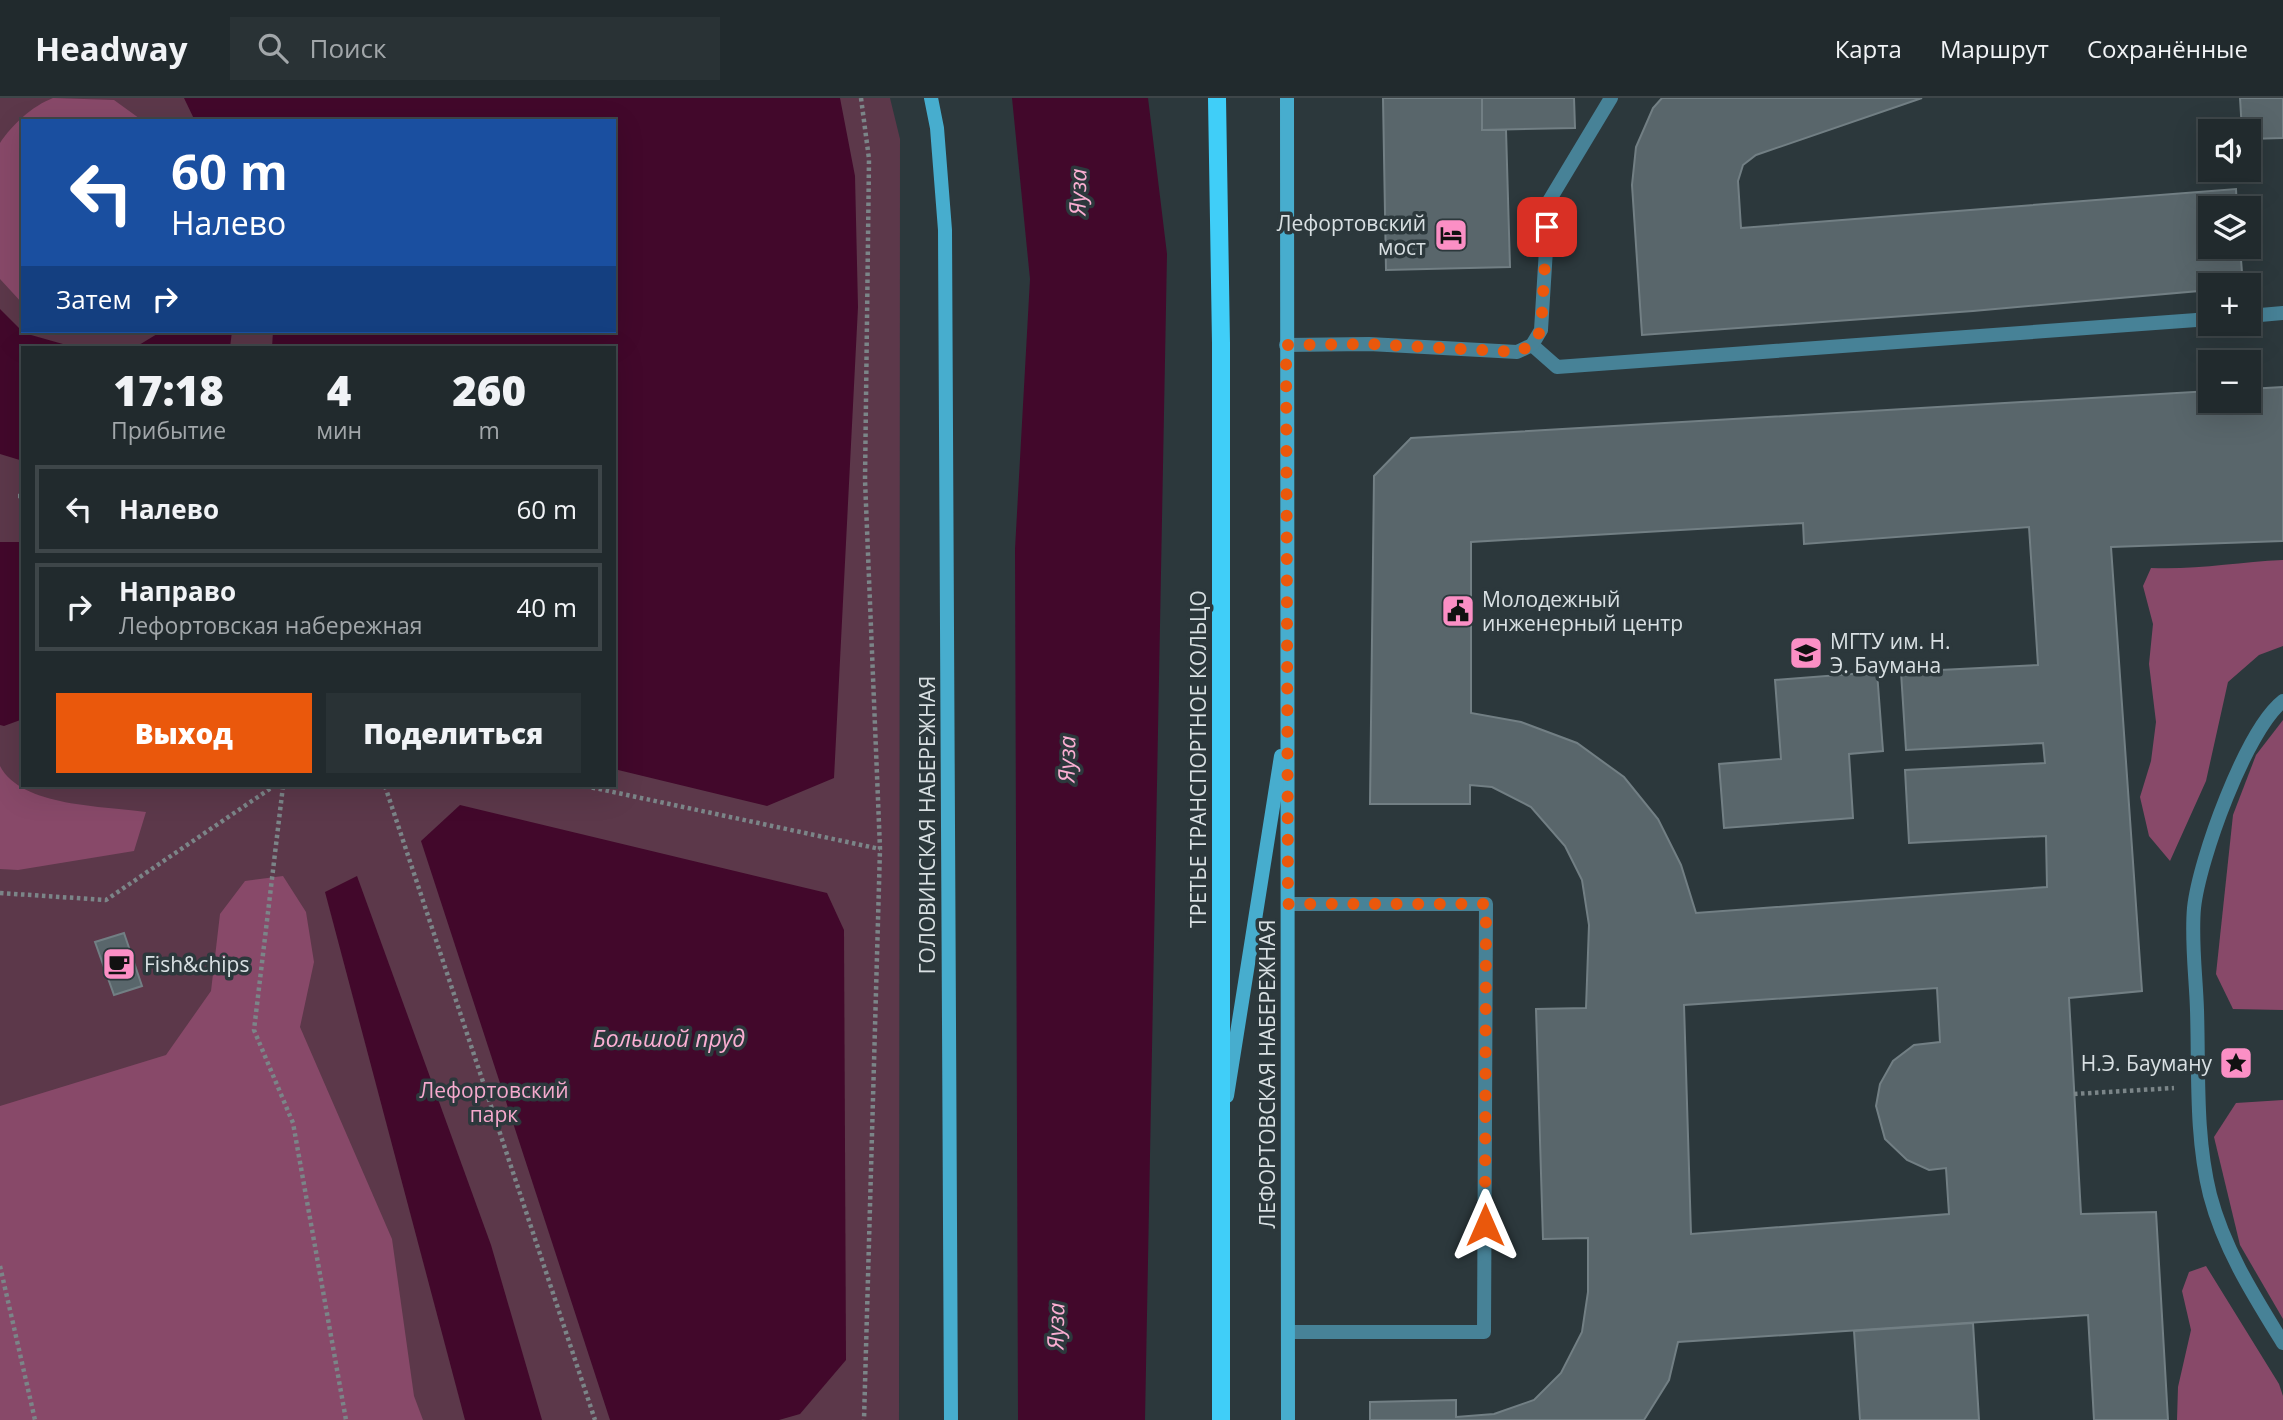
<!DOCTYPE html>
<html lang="ru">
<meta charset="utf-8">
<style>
body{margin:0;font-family:"Open Sans",sans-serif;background:#293235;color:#f1f3f6;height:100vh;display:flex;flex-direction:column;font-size:26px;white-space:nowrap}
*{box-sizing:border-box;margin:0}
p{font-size:23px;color:#a2a7aa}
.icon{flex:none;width:38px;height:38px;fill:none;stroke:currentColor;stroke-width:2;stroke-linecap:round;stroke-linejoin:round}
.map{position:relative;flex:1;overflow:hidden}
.sheet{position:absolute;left:21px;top:248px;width:595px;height:441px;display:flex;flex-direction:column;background:#212a2d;border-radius:0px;box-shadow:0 7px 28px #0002,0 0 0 2px #3e4649}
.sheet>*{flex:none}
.banner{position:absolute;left:21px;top:21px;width:595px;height:214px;border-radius:0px;box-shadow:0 7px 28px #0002,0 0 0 2px #3e4649;background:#1a4fa0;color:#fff;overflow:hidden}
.fabs{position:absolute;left:2198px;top:21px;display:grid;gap:14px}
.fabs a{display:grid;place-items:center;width:63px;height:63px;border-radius:0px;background:#212a2d;box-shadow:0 7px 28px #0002,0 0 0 2px #3e4649;font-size:35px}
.pin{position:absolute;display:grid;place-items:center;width:60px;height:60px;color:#fff;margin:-30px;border-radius:14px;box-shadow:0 4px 10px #0006}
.me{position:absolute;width:77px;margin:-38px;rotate:0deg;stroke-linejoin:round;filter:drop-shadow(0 0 5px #0008)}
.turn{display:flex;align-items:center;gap:24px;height:147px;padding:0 35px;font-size:32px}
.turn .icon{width:91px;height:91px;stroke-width:2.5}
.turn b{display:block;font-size:49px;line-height:60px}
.then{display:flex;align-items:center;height:66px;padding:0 35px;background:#0003;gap:14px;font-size:26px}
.eta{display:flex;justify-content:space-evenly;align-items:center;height:119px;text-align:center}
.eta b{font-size:42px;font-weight:800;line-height:49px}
.button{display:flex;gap:14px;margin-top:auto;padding:14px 35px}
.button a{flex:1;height:80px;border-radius:0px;background:#ea580c;color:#fff;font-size:28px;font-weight:800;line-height:80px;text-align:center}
.button a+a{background:#293235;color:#f1f3f6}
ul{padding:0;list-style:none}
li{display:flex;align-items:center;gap:21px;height:88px;margin:0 14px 10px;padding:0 21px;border:4px solid #3e4649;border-radius:0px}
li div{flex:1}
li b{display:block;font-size:26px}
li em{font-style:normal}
header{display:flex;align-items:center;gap:42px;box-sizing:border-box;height:98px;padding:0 35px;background:#212a2d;border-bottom:2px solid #3e4649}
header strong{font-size:33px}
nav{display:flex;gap:38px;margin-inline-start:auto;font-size:24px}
.search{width:490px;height:63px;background:#293235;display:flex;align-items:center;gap:18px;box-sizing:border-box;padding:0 24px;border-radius:0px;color:#a2a7aa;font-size:26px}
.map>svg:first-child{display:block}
.green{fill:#5c384a;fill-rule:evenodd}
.forest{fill:#884969}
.water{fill:#42082b}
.building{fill:#59666b;stroke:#727f84;stroke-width:2;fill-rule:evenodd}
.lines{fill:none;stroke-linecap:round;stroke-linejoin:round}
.path{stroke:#7b8588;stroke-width:4.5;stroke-dasharray:3.5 3.5;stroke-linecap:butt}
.lane{stroke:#478297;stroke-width:14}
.street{stroke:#478297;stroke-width:14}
.secondary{stroke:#47adce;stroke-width:14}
.primary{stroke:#40cef8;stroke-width:18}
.route{stroke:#ea580c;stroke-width:12;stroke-dasharray:0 21.6}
.labels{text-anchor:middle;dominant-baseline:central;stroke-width:7;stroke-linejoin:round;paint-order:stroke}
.poi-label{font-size:21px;fill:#d9e0e3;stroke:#2c383c;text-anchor:start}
.street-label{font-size:21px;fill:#d9e0e3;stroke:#2c383c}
.park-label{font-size:21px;fill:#f5a9cd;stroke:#2c383c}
.water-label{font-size:23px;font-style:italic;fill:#faaed2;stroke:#2c383c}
</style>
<header>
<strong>Headway</strong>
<div class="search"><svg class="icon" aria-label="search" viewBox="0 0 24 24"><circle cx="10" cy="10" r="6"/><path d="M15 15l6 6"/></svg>Поиск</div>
<nav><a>Карта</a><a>Маршрут</a><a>Сохранённые</a></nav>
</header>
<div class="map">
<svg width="2283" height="1322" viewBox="0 0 2283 1322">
<rect width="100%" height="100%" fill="#2c383c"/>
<path class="green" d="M0 0H890L900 41 899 1322H0ZM23 23H614V233H23ZM23 250H614V688H23Z"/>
<g class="forest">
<path d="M53 0 114 2 143 23H23V206L0 181V45C12 27 32 8 53 0Z"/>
<path d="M2283 462V548L2259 557 2228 584 2206 683 2170 763 2149 738 2140 699 2151 663 2156 624 2149 566 2153 526 2143 488 2151 470C2196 472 2238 464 2283 462Z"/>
<polygon points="2283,622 2283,912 2233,911 2216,876 2233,717 2256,657"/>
<path d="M0 668C21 709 105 708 146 714L134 753 18 772 0 771Z"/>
<polygon points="283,778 306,814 314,864 300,929 392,1141 414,1298 423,1322 0,1322 0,1008 166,957 211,893 220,816 245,783"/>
<polygon points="2283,1002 2283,1221 2240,1147 2214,1039 2236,1005"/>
<polygon points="2206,1168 2279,1286 2283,1298 2283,1322 2177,1322 2178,1289 2191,1232 2182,1193 2189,1174"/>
</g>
<g class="water">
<polygon points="184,0 840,0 855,78 858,209 834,680 767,708 614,671 614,250 272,250 273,233 614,233 614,23 195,23"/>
<polygon points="1012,0 1148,0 1167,156 1145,1322 1018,1322 1015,451 1030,181"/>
<polygon points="0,211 24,235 77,250 23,250 23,363 0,356"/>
<polygon points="162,233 232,233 230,250 134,250"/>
<polygon points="0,444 23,444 23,621 4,628 0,627"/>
<polygon points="460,707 827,795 844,832 846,1262 800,1316 779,1322 610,1322 421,743"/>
<polygon points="357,778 491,1147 542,1322 465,1322 325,794"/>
</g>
<g class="building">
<polygon points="1383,0 1482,0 1482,32 1506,32 1510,169 1386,172"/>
<polygon points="1482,0 1574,0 1575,30 1482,32"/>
<polygon points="1662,0 1922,0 1756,57 1743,67 1738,83 1741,130 2236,91 2237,110 2210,110 2210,149 2240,149 2243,187 2210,187 2210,192 1973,213 1642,237 1632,87 1636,49 1653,10"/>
<polygon points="2240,0 2283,0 2283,40 2249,41 2249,33 2242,33"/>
<path d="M2283 289V443L2111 449 2142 893 2069 900 2081 1116 2156 1114 2168 1322H2094L2088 1217 1678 1244 1669 1282 1644 1322H1370V1304L1456 1302V1319L1494 1316 1534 1302 1561 1275 1582 1234 1588 1194V1140L1543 1141 1536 911 1586 910 1589 827 1582 782 1565 748 1531 709 1492 689 1470 687V706H1370L1374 378 1411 340 2210 293V303H2249V291ZM1803 425 1804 446 2029 429 2038 567 1901 574 1906 652 2043 645 2045 665 1905 672 1909 745 2046 738 2047 789 1696 815 1681 767 1658 721 1624 679 1577 645 1521 624 1471 615V444ZM1937 890 1940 944 1914 947 1893 963 1880 986 1876 1008 1885 1041 1907 1062 1929 1072 1946 1070 1949 1116 1691 1136 1684 907Z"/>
<polygon points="1877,574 1883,653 1849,656 1853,720 1724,730 1719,666 1781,661 1775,582"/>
<polygon points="124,835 142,888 114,897 95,844"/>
<polygon points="1973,1225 1979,1322 1860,1322 1854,1233"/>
</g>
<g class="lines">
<g class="path">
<polyline points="861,0 869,61 865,382 880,751 864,1322"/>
<polyline points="18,398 23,398"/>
<polyline points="283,688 254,932 293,1025 346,1322"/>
<polyline points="385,688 595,1322"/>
<polyline points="585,688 880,751"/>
<polyline points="0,795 106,802 274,688"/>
<polyline points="2074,996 2174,990"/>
<polyline points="0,1168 35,1322"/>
</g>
<g class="lane">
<polyline points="2249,218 2283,215"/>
<polyline points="1532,247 1557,269 2210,221"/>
<path d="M2283 603C2246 632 2199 762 2194 810 2191 843 2196 879 2197 912 2199 973 2195 1037 2210 1097 2224 1151 2254 1198 2283 1245"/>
<polyline points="1288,806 1486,806 1484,1234 1288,1234"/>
</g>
<polyline class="street" points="1286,247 1369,246 1517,254 1532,247 1541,232 1549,103 1611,0"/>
<g class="secondary">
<polyline points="931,0 937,30 945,132 951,1322"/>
<polyline points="1287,0 1288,1322"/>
<polyline points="1227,998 1281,658"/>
</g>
<polyline class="primary" points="1217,0 1221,245 1221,1322"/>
</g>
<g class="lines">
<polyline class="route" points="1485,1127 1486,806 1288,806 1286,247 1369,246 1517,254 1532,247 1541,232 1547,129"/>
</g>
<defs>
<symbol id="hotel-square" viewBox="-11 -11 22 22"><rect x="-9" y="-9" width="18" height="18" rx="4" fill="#fb8fc5" stroke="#2c383c"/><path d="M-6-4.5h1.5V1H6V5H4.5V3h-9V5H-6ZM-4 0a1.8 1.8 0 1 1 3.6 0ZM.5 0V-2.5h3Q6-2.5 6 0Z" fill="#111"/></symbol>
<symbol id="civic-square" viewBox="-11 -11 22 22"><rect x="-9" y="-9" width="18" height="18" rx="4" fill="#fb8fc5" stroke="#2c383c"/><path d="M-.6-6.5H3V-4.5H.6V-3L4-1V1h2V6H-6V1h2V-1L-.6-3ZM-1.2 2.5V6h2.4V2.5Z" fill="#111"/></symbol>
<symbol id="university-square" viewBox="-11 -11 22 22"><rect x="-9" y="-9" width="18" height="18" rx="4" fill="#fb8fc5" stroke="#2c383c"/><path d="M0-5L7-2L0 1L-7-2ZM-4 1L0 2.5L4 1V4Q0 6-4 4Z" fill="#111"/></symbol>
<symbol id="cafe-square" viewBox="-11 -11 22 22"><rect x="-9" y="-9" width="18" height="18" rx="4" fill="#fb8fc5" stroke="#2c383c"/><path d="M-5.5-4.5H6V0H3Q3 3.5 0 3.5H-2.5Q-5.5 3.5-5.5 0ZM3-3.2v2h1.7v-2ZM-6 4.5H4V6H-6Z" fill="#111"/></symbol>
<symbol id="sight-square" viewBox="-11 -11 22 22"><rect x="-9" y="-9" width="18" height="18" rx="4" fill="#fb8fc5" stroke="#2c383c"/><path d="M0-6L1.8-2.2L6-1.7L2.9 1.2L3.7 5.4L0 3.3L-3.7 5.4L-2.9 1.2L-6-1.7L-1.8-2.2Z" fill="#111"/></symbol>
</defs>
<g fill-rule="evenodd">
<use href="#hotel-square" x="1432" y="118" width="38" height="38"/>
<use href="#civic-square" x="1439" y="494" width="38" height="38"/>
<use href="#university-square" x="1787" y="536" width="38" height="38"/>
<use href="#cafe-square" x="100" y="847" width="38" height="38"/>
<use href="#sight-square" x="2217" y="946" width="38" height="38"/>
</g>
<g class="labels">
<g class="poi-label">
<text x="1426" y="125" text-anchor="end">Лефортовский<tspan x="1426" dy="24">мост</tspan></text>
<text x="1482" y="501">Молодежный<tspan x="1482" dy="24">инженерный центр</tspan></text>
<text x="1830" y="543">МГТУ им. Н.<tspan x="1830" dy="24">Э. Баумана</tspan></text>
<text x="144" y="866">Fish&amp;chips</text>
<text x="2212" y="965" text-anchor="end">Н.Э. Бауману</text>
</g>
<g class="street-label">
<text transform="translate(1198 661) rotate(-90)">ТРЕТЬЕ ТРАНСПОРТНОЕ КОЛЬЦО</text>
<text transform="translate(927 727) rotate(-90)">ГОЛОВИНСКАЯ НАБЕРЕЖНАЯ</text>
<text transform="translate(1267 976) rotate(-90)">ЛЕФОРТОВСКАЯ НАБЕРЕЖНАЯ</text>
</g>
<g class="park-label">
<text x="494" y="992">Лефортовский<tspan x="494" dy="24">парк</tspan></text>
</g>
<g class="water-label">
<text transform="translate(1077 94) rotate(-89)">Яуза</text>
<text transform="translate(1066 661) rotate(-89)">Яуза</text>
<text x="669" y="940">Большой пруд</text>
<text transform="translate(1055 1228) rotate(-89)">Яуза</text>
</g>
</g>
</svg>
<div class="fabs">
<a><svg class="icon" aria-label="sound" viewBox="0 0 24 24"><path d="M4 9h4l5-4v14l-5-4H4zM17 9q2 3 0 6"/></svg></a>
<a><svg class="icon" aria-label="layers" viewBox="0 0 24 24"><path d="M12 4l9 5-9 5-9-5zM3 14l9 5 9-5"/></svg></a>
<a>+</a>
<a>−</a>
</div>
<div class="pin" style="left:1547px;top:129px;background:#d93025"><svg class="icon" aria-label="arrive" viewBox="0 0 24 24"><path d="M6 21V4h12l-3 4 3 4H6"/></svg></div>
<svg class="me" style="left:1485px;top:1127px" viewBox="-20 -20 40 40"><path d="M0-17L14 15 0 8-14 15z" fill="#ea580c" stroke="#fff" stroke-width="4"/></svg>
<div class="banner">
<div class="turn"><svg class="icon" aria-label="left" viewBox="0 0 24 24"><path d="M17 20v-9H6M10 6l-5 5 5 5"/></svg><div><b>60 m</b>Налево</div></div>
<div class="then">Затем<svg class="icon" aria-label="right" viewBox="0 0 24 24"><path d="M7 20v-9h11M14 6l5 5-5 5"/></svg></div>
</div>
<section class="sheet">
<div class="eta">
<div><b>17:18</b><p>Прибытие</p></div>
<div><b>4</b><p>мин</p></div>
<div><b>260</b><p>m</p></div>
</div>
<ul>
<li><svg class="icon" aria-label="left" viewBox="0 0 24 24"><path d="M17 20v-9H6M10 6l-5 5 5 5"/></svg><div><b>Налево</b></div><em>60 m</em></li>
<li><svg class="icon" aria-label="right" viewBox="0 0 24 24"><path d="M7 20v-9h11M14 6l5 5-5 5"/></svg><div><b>Направо</b><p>Лефортовская набережная</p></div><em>40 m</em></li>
</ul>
<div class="button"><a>Выход</a><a>Поделиться</a></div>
</section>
</div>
